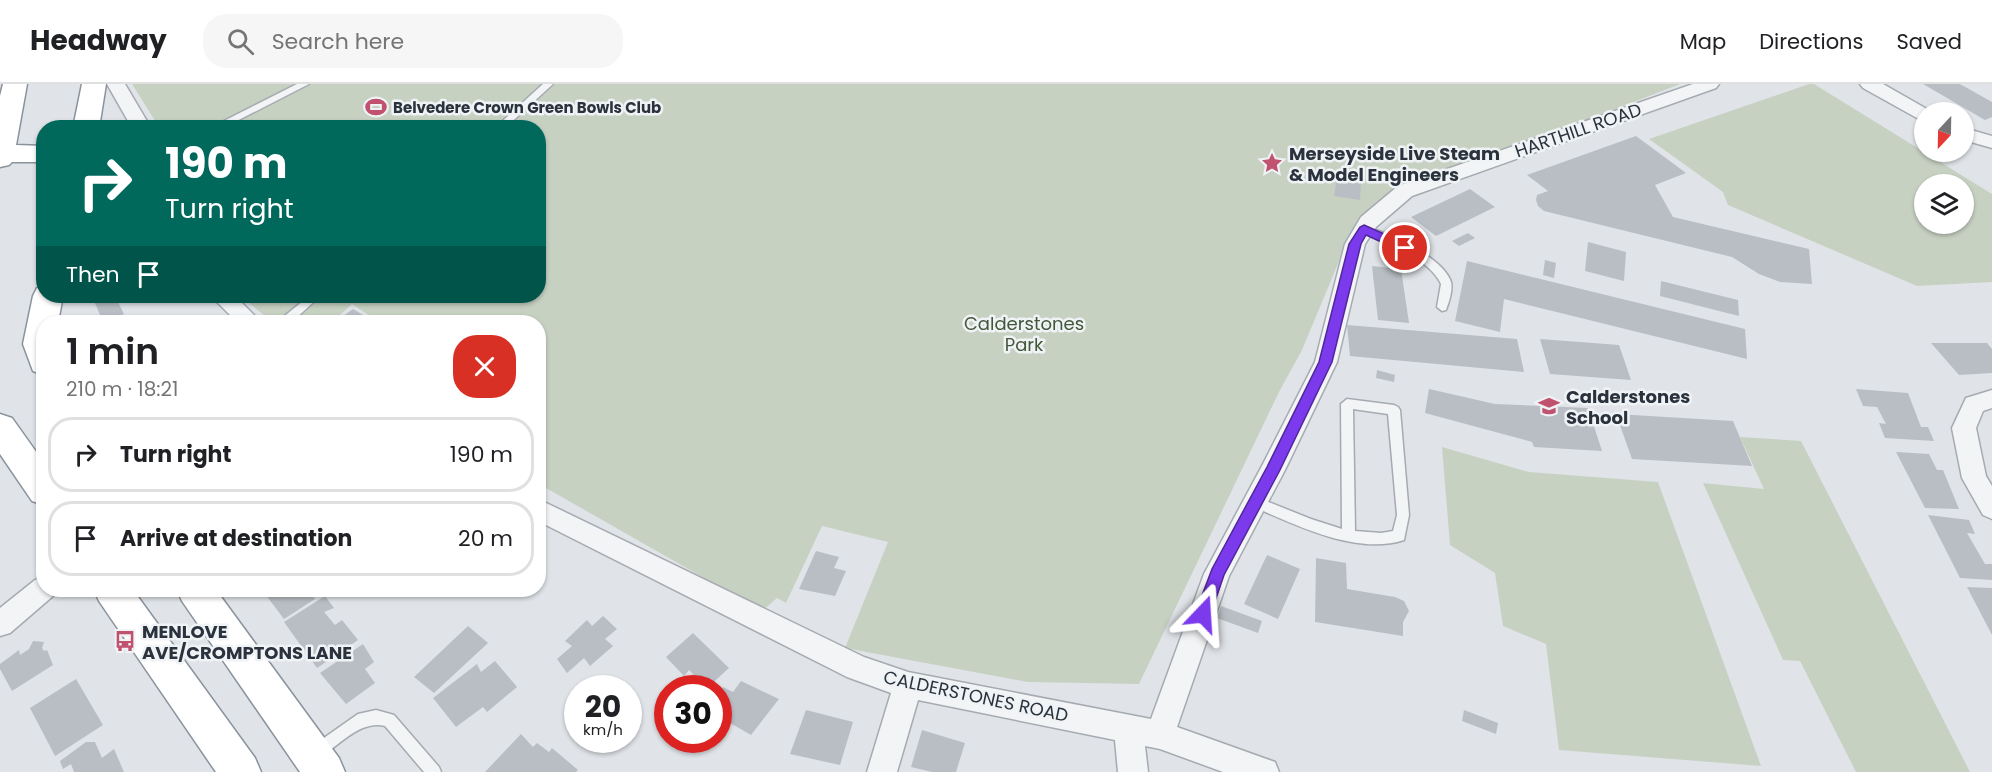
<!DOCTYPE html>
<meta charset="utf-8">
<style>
body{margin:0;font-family:Poppins,sans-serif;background:#f6f6f6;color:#202124;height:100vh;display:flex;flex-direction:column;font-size:22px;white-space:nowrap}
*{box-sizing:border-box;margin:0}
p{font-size:20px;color:#757577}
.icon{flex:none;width:33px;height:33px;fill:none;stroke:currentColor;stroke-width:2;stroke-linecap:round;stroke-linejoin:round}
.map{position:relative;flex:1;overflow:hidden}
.sheet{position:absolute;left:36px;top:231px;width:510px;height:282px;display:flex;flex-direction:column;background:#fff;border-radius:24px;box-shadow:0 2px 4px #0004}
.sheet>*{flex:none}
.banner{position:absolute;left:36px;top:36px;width:510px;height:183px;border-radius:24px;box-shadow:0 2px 4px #0004;background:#00695c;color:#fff;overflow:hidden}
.needle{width:39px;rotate:202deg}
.tools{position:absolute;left:1914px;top:18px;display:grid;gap:12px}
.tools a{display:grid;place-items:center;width:60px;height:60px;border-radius:50%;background:#fff;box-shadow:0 2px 4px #0004;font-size:30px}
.speed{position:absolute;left:564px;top:591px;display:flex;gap:12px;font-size:30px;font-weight:700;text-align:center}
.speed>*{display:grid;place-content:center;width:78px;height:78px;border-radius:50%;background:#fff;box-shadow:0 2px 4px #0004;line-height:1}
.speed small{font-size:15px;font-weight:400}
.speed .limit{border:9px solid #d22;background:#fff;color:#111}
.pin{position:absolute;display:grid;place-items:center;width:51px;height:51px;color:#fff;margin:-26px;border:3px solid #fff;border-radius:50%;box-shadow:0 2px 6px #0007}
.me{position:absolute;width:66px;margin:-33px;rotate:20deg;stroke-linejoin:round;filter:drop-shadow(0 0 4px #0008)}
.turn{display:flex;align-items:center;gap:21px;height:126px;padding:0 30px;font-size:27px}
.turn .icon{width:78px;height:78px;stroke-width:2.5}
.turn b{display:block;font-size:42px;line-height:51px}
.then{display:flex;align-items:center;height:57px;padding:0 30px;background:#0003;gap:12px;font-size:22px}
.round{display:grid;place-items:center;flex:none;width:63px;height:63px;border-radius:24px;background:#f6f6f6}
.headline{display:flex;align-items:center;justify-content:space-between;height:102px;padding:0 30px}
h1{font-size:36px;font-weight:600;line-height:45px}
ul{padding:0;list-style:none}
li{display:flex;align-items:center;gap:18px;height:75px;margin:0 12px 9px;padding:0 18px;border:3px solid #e0e0e0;border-radius:24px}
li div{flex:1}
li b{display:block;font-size:22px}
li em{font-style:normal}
header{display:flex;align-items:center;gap:36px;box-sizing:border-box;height:84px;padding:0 30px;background:#fff;border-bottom:2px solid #e0e0e0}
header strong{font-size:28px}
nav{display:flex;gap:33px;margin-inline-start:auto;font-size:21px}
.search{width:420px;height:54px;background:#f6f6f6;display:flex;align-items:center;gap:15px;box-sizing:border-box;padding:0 21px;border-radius:24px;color:#757577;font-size:22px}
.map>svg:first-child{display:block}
.green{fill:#c7d1c2;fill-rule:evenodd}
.building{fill:#b8bec4}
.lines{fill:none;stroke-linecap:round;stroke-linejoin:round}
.service-casing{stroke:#a6abb1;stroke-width:3}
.minor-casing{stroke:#a6abb1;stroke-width:3}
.trunk-casing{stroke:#89939d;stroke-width:3}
.service{fill:#f2f4f6;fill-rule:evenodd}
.minor{fill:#f2f4f6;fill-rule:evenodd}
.trunk{fill:#fff;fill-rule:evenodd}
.route{fill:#7c3aed;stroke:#51269a;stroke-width:1.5}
.labels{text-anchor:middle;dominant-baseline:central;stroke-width:5;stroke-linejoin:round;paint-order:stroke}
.far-poi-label{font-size:15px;font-weight:bold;fill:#2a333d;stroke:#eff3f5;text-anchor:start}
.street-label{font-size:18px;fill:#2a333d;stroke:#eff3f5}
.poi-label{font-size:18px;font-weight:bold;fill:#2a333d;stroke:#eff3f5;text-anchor:start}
.park-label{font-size:18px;fill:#425839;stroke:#eff3f5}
</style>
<header>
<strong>Headway</strong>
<div class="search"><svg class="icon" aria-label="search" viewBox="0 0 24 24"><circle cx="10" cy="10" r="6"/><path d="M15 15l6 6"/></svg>Search here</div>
<nav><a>Map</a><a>Directions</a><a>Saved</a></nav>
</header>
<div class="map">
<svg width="1992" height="688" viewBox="0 0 1992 688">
<rect width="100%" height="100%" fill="#e0e4e8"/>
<g class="green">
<polygon points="132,0 1680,0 1565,45 1401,101 1347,158 1302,266 1279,308 1139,600 1028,598 845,564 888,458 822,442 786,519 777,514 762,527 539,400 538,238 374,238 376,236 352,220 332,238 272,238 241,212 538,212 538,44 159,43"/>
<path d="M1809 0H1814L1992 110V198L1917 202 1728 121 1723 108 1649 55ZM1924 100H1964V140H1924Z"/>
<polygon points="1740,353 1801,357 1970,688 1856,688 1800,577 1783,576 1703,399 1764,405"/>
<polygon points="1442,363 1529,388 1658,398 1761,682 1559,666 1546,560 1503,542 1495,489 1450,461"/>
</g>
<g class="building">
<polygon points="1923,0 1960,0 1992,18 1992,33 1985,36"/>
<polygon points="1636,52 1686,89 1655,101 1673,133 1809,165 1812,200 1780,198 1759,190 1732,173 1544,127 1538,122 1536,116 1537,111 1548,107 1527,91"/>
<polygon points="1337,93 1361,98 1360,116 1334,112"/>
<polygon points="1470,105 1495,123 1436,152 1411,133"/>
<polygon points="1468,149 1475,154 1459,162 1452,157"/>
<polygon points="1588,158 1626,168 1624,197 1585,187"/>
<polygon points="1382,161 1390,162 1392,179 1384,178"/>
<polygon points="1545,176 1556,179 1554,194 1543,191"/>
<polygon points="1467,177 1745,245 1747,275 1504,215 1500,248 1455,237"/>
<polygon points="1372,182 1401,185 1409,239 1378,236"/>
<polygon points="1661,197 1738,216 1739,232 1660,212"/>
<polygon points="92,212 115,212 124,230 103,238"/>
<polygon points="353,225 372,236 369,238 344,238 339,235"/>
<polygon points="1347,241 1517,255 1524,288 1350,272"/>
<polygon points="1540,255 1619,261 1631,296 1550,290"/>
<polygon points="1931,259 1987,259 1992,265 1992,289 1959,291"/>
<polygon points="1377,286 1395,291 1394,298 1376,294"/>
<polygon points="1429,305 1495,320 1588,324 1602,367 1534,363 1532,358 1425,329"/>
<polygon points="1856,305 1908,309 1921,343 1928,343 1934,357 1885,354 1879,339 1886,340 1877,323 1863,322"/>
<polygon points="1616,330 1733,337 1752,382 1632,375"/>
<polygon points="1896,368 1929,370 1937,386 1943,386 1959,425 1925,424"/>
<polygon points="1928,431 1969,436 1975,450 1967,449 1985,480 1992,480 1992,496 1960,494"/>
<polygon points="816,467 839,473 834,484 846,487 835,512 799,505"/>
<polygon points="1267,471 1300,485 1278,535 1244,520"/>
<polygon points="1316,474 1346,479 1347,505 1395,513 1404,517 1409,527 1403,538 1403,552 1315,538"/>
<polygon points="1967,503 1992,504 1992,551"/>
<polygon points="262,506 308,506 315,515 284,535"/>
<polygon points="325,512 334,524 324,528 335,541 342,536 358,556 317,584 284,538"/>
<polygon points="1221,522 1262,537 1258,549 1217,534"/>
<polygon points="603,532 617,545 605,555 613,562 590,582 584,574 567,589 557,575 572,562 565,557 587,536 592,542"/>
<polygon points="468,542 488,559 434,609 414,593"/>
<polygon points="693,549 729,584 707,604 689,586 684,592 666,573"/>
<polygon points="33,557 44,558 42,564 44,567 47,566 53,581 12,607 0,585 0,580 19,566 20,571 29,565"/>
<polygon points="363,560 374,578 365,585 375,599 346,620 320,589"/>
<polygon points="495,577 517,603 487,628 483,623 456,643 433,614 477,580 481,588"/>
<polygon points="76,595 103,641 55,672 30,624"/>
<polygon points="741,597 779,615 751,651 718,632 718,610 723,603 733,608"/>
<polygon points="806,626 853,638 840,681 790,670"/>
<polygon points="1464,626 1498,639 1496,650 1462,637"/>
<polygon points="922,646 965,659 956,688 932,688 911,683"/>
<polygon points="521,650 533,663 537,659 549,668 552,664 578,686 576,688 485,688"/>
<polygon points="86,658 95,658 102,674 114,665 124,688 74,688 71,680 63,685 60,677"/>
</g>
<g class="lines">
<defs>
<g id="service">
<polygon points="297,0 309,0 223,44 210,44"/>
<polygon points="543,0 553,0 505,44 495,44"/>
<path d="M1364 142C1388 149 1443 173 1451 198 1453 206 1449 218 1446 226L1442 227 1437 223 1441 200C1430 175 1384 157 1360 147L1359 145Z"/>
<polygon points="309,212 320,212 292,238 280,238 281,235"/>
<path d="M1347 315 1394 321 1398 323 1400 326 1409 431 1404 456C1357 472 1293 440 1252 422L1250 418 1252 414 1256 413 1311 435 1342 445 1341 320ZM1353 325 1388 330 1397 431 1393 447 1381 449 1355 447Z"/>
<path d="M376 626 394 631 439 683 441 688H424L385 642C361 636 340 660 321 673L316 675 311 673 309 668 311 663 358 630Z"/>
</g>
<g id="minor">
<polygon points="107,0 125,0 151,44 132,44"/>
<polygon points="1693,0 1719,0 1716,4 1412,112 1376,143 1365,160 1337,278 1285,386 1229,492 1177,643 1275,678 1279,688 1223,688 1160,665 1145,662 1148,688 1118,688 1115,656 918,616 897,688 867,688 891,609 847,593 538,437 538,415 864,573 908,588 1151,635 1204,490 1263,380 1315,278 1345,160 1361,133 1398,102"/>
<polygon points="1860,0 1883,0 1932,28 1924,28 1924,36 1917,34 1863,4"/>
<polygon points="1964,44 1992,52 1992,64 1964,56"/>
<polygon points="211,212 235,212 261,238 237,238"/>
<polygon points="1992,306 1992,324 1983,327 1976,344 1986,392 1992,402 1992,435 1983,431 1962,394 1952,344 1966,314"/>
<polygon points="44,492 44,506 57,506 53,512 10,549 0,552 0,524 35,496"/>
</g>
<g id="trunk">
<polygon points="3,0 27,0 16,61 44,62 44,78 12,78 9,81 0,83 0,12"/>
<polygon points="82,0 106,0 99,44 73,44"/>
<polygon points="44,203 44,212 63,212 58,238 44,238 44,291 33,287 23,260 33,212 37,204"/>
<polygon points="0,330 12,334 44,379 44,421 32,417 0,370"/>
<polygon points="94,506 133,506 255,674 261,688 216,688 99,517"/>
<polygon points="177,506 216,506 339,674 345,688 300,688 182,517"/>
</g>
</defs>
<use href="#service" class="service-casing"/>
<use href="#minor" class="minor-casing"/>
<use href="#trunk" class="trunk-casing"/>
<use href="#service" class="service"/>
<use href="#minor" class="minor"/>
<use href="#trunk" class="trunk"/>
</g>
<polygon class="route" points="1364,141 1409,161 1411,164 1409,167 1401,167 1366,151 1361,160 1332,278 1280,386 1224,491 1209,535 1203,537 1198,535 1195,530 1212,485 1267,383 1319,278 1349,160 1360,143"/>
<defs>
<symbol id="stadium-bare" viewBox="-9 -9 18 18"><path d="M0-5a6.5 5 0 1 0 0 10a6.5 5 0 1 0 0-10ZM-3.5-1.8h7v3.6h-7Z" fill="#c0526f" stroke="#eff3f5" stroke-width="2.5" paint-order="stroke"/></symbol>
<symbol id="sight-bare" viewBox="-9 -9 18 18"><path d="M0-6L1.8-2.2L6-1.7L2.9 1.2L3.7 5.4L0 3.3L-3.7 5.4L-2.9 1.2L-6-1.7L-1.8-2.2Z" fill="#c0526f" stroke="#eff3f5" stroke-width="2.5" paint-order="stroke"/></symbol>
<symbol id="school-bare" viewBox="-9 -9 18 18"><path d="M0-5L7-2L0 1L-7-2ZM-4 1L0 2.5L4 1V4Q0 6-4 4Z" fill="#c0526f" stroke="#eff3f5" stroke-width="2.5" paint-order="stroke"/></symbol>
<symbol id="bus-bare" viewBox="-9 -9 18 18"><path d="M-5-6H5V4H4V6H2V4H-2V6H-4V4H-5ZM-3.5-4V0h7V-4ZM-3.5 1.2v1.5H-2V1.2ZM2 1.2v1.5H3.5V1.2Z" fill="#c0526f" stroke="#eff3f5" stroke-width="2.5" paint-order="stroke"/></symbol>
</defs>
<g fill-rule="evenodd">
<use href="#stadium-bare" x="361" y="8" width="30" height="30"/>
<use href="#sight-bare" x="1257" y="64" width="30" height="30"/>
<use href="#school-bare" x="1534" y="307" width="30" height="30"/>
<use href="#bus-bare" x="110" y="542" width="30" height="30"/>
</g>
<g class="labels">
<g class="far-poi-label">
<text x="393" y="23">Belvedere Crown Green Bowls Club</text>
</g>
<g class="street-label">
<text transform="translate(1578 46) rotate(-19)">HARTHILL ROAD</text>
<text transform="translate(976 612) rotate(12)">CALDERSTONES ROAD</text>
</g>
<g class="poi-label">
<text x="1289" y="69">Merseyside Live Steam<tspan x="1289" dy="21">&amp; Model Engineers</tspan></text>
<text x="1566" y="312">Calderstones<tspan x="1566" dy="21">School</tspan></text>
<text x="142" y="547">MENLOVE<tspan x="142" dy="21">AVE/CROMPTONS LANE</tspan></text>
</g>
<g class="park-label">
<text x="1024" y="239">Calderstones<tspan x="1024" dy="21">Park</tspan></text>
</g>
</g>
</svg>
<div class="tools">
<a><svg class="needle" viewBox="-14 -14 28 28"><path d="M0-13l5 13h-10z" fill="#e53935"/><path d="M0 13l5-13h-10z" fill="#757577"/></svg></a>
<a><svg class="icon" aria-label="layers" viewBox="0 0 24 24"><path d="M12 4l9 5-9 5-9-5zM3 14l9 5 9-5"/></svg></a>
</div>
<div class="speed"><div>20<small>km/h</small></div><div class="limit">30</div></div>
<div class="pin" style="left:1405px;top:164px;background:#d93025"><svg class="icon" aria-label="arrive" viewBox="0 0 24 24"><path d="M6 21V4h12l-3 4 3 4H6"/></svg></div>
<svg class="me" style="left:1203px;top:530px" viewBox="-20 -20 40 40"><path d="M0-17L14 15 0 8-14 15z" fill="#7c3aed" stroke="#fff" stroke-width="4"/></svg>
<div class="banner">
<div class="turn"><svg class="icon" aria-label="right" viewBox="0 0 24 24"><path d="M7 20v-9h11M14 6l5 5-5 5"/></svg><div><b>190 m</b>Turn right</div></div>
<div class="then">Then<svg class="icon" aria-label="arrive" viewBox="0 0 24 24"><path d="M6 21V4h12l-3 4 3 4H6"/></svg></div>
</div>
<section class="sheet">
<div class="headline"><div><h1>1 min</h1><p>210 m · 18:21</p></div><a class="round" style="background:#d93025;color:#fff"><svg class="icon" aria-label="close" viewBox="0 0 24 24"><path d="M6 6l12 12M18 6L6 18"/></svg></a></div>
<ul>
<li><svg class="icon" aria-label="right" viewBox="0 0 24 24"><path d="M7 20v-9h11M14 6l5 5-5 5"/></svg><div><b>Turn right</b></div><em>190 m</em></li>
<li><svg class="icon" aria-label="arrive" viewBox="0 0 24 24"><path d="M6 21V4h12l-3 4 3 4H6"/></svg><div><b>Arrive at destination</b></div><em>20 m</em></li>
</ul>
</section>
</div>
